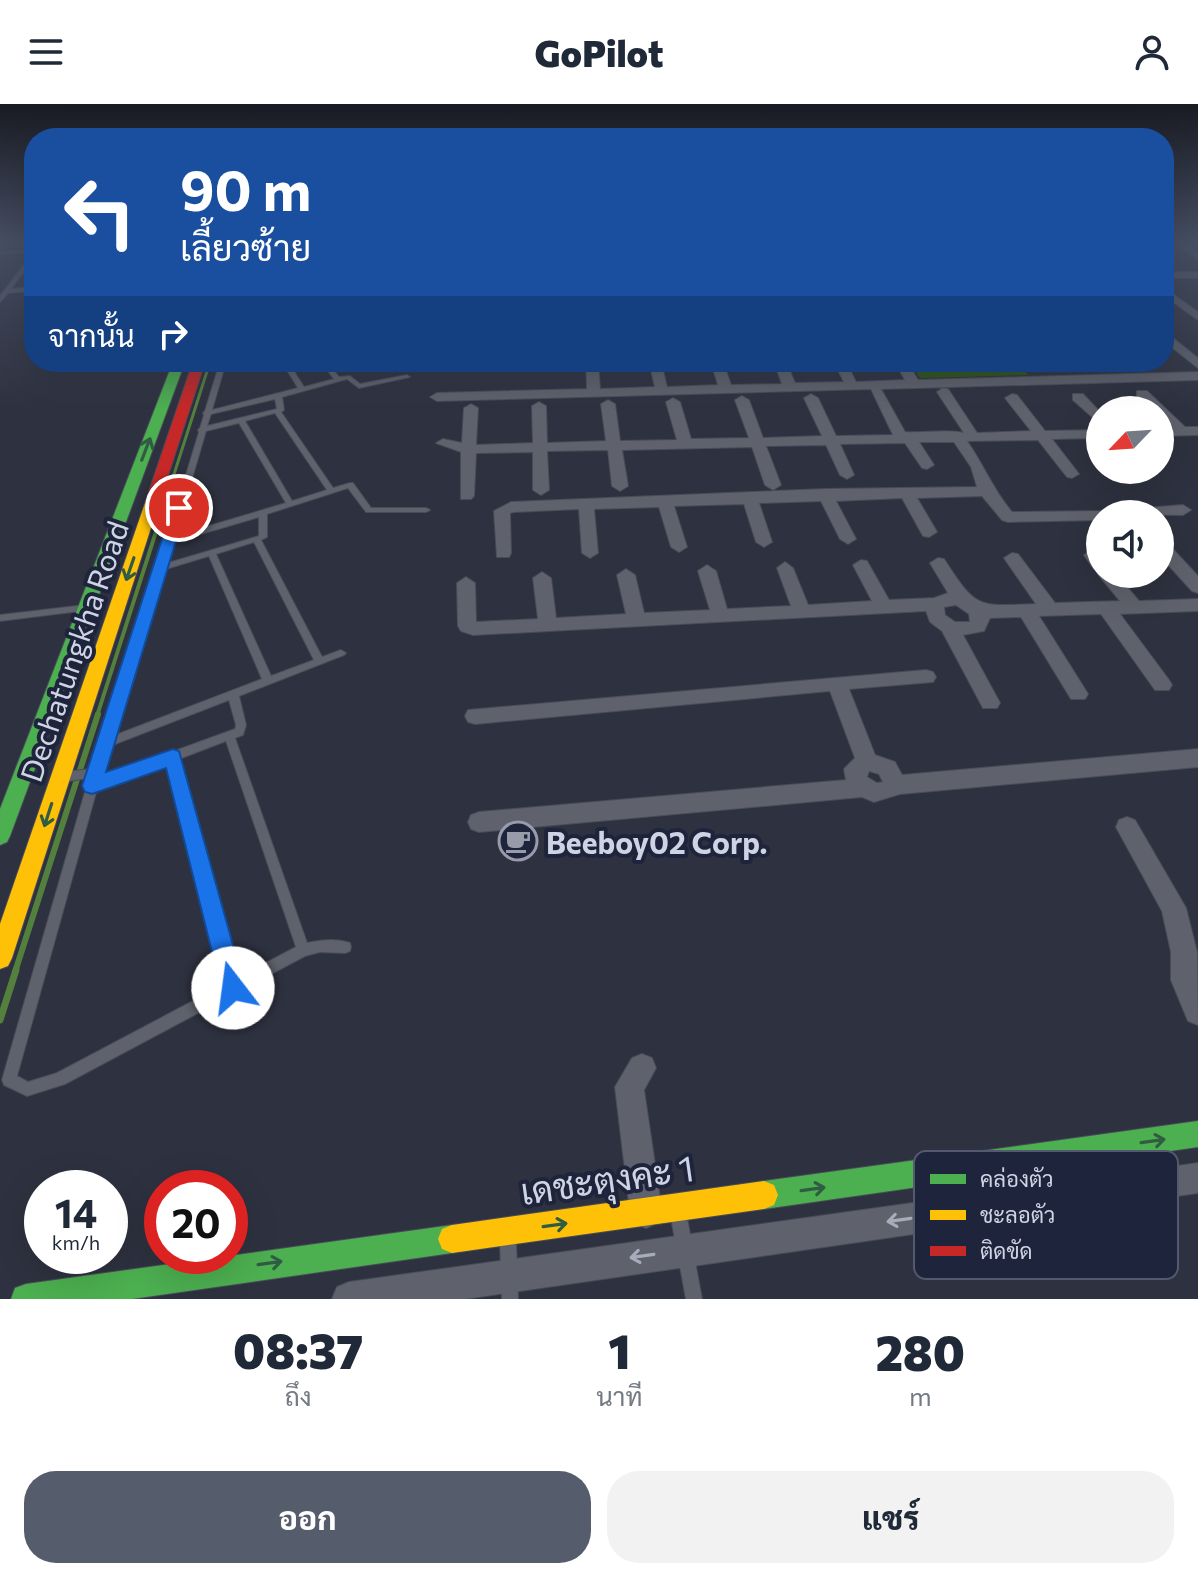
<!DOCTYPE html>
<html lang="th">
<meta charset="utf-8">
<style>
body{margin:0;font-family:Commissioner,Sarabun,sans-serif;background:#f2f2f3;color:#1f2937;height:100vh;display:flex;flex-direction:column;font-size:30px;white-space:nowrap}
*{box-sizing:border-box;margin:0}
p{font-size:26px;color:#747a83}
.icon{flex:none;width:44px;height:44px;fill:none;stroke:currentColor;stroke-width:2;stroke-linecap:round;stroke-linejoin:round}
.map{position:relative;height:1195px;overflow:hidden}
.panel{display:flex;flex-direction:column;background:#fff;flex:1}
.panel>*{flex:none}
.hud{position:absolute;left:24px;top:24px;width:1150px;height:244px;border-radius:32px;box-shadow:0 8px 32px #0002;background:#1a4fa0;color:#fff;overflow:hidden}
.needle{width:52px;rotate:245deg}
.fabs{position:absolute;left:1086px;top:292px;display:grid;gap:16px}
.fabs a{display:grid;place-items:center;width:88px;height:88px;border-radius:50%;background:#fff;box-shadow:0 8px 32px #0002;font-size:40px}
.speed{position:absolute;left:24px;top:1066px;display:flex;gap:16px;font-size:40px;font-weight:700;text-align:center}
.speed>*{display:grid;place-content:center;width:104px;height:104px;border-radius:50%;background:#fff;box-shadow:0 8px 32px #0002;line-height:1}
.speed small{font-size:20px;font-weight:400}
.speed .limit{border:12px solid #d22;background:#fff;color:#111}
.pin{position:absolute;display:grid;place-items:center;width:68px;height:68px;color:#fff;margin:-34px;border:4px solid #fff;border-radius:50%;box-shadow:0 2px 8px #0007}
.me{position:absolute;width:88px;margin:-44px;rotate:345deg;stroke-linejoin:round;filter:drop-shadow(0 0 6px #0008)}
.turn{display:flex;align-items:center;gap:28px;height:168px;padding:0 24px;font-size:36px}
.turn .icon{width:104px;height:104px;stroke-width:2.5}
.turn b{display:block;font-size:56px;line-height:68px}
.then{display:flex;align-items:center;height:76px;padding:0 24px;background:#0003;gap:16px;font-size:30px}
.eta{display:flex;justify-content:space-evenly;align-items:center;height:136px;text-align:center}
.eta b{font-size:48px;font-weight:800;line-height:56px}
.primary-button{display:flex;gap:16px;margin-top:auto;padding:16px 24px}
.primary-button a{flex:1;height:92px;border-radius:32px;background:#555c6b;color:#fff;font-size:32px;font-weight:800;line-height:92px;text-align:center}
.primary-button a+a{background:#f2f2f3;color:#1f2937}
header{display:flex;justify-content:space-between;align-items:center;height:104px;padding:0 24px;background:#fff;font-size:36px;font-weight:800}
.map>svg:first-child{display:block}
.green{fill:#2e5615}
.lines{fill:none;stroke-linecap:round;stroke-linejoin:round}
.stream-far3{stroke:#53803d;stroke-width:3}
.stream-far2{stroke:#53803d;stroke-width:4}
.stream-far1{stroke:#53803d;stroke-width:6}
.stream{stroke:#53803d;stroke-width:7}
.lane-casing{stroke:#484c57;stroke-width:2}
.street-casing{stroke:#484c57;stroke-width:2}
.fast-casing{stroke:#484c57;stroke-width:2}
.slow-casing{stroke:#484c57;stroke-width:2}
.jam-casing{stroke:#484c57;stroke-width:2}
.lane{fill:#5f626c;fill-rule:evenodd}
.street{fill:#5f626c;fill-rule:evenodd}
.fast{fill:#4caf50;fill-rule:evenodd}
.slow{fill:#ffc107;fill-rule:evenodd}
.jam{fill:#c62828;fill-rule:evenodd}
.oneway{stroke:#305c43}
.oneway2{stroke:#a8acba}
.route{fill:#1a73e8;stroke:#114b97;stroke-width:2}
.labels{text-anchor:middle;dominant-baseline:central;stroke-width:8;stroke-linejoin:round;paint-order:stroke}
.street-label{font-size:30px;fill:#cfd4e4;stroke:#1e243b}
.poi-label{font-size:30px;font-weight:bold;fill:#cfd4e4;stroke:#1e243b;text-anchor:start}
.near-street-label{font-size:36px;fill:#cfd4e4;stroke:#1e243b}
.key{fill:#1e243b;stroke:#53596e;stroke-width:2}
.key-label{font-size:22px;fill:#cfd4e4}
</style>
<header><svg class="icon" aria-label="menu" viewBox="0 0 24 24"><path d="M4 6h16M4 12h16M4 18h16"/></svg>GoPilot<svg class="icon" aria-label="person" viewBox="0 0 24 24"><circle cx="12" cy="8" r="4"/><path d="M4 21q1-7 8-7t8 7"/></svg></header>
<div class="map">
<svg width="1198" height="1195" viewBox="0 0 1198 1195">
<rect width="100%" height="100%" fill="#2e313f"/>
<polygon class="green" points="910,258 1017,258 1028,271 920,274"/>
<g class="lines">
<polyline class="stream-far3" points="160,414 210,258"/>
<polyline class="stream-far2" points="97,612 161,412"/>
<polyline class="stream-far1" points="15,868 98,610"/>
<polyline class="stream" points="0,916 16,866"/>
<defs>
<g id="lane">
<polygon points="34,146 34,148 0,150 0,148"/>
<polygon points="32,150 34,150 34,154 11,185 34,183 34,187 8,189 0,198 0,192"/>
<path d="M220 258H226L212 306 298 284 282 258H288L304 283 334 275 321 258H327L339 273 350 272 360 280 407 271 410 273 359 284 347 275 282 293 284 306 281 308 333 384 350 379H353L371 404H426L430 406 426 408H366L348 384 267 410V433L261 436 322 553 341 546 346 549 344 551 239 592 246 621 243 631 235 634 307 839C321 836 336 834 350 839L351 843 350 847 345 849 320 848 305 852 65 980 27 992 4 981 2 976 89 674 62 678 58 676 57 673 58 670 62 668 92 665 158 463 199 328 198 326 200 324 204 311 203 309 205 307ZM275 295 277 305 207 322 211 310ZM275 309 327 386 292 397 245 317ZM239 319 286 399 175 432 206 327ZM259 413V432L168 459 174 438ZM254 438 314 556 271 572 216 450ZM209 452 262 575 113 632 166 465ZM229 596 236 621 235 625 100 674 110 642ZM226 637 296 843 237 874 179 655ZM169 658 225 880 57 969 28 978 17 972 97 685Z"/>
<polygon points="85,501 88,502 89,504 88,506 0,517 0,511"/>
<polygon points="679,1106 685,1108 687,1114 702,1195 686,1195 671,1114 673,1108"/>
<polygon points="508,1130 514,1132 516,1138 518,1195 502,1195 500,1138 502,1132"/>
</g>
<g id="street">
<polygon points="1173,137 1184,137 1198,148 1198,156"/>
<rect x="1164" y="168" width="34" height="6"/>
<polygon points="1170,188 1198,208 1198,216 1166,193 1165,191"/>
<polygon points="1164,227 1198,254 1198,264 1164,237"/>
<polygon points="434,258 532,258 538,262 532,266 430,265 428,262"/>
<path d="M586 258H598L600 285 655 283 649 258H661L667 283 718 281 711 258H723L731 281 782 280 774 258H786L795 279 844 278 834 258H846L856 278 905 276 895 258H907L918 276 1198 268V276L881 285 905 328C921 329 951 325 964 329L937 288 943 284 948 285 977 329 1031 327 1005 294 1012 290 1017 291 1045 327 1100 326V334L1052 335 1079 370 1072 374 1067 373 1038 336 967 337C984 361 993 386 1012 408L1105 407 1183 401 1191 406 1183 411 1100 410V416L1008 418 1002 416 982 392 917 394 937 428 929 433 923 432 902 394 836 397 856 435 848 440 840 435 821 397 759 399 772 438 764 443 756 438 744 400 674 402 687 443 679 448 671 443 659 403 594 405 598 449 590 454 582 449 579 405 514 408 510 409 511 449 509 453H497L494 407 511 398 825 385 977 383 971 363 954 338H919L934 361 927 365 922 364 905 339 840 340 854 371 847 375 840 371 826 341 766 342 781 381 773 386 765 381 752 343 622 346 628 382 620 387 612 382 608 346 547 347 549 386 541 391 533 386V348L476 349 474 392 471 395H461V348L436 339 443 335 462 339 464 304 471 300 478 304 476 341 533 339 532 302 539 298 546 302 547 339 606 337 601 300 608 296 615 300 620 337 677 336 666 298 673 294 680 298 691 335 749 334 735 296 742 292 749 296 763 334 822 332 804 294 811 290 818 294 836 332 893 331 871 285 437 297 430 293 437 289 587 285Z"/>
<polygon points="1137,287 1147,287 1185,323 1198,323 1198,331 1160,332 1160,324 1169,324 1160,314 1160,306 1151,306 1137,293"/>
<polygon points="1073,290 1083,290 1100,308 1100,320 1073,296"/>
<polygon points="1164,441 1170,442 1198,472 1198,489 1192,487 1160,452 1160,442"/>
<polygon points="1092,446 1100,450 1100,466 1094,465 1084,451"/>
<path d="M1012 449 1018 450 1055 499 1120 497 1101 474 1098 470 1100 468V470H1116L1139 497 1198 495V507L1120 510 1169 576 1172 581 1169 586H1155L1101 510 1039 512 1088 590 1085 595H1071L1021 513 990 514 984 527 963 531 1000 599 997 604H983L942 527 930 518 926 507 473 531 461 527 458 522 457 479 466 473 475 479 476 518 538 515 533 474 542 468 551 474 556 514 626 510 617 471 626 465 635 471 644 509 710 506 698 467 707 461 716 467 727 505 791 502 777 464 785 458 793 464 808 501 872 497 853 461 861 456 867 457 889 496 934 494 948 489 930 459 938 454 944 455C977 506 977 502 1036 500L1004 454ZM956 501 969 510 970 518H955L945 511 944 503Z"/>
<path d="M926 566 933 568 936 573 933 578 849 585 875 651 895 658 902 671 1198 645V663L900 690 874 698 862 693 479 728 471 725 468 718 471 711 479 708 846 676 844 665 855 654 830 587 475 620 468 618 465 612 468 606ZM869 667 879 670 883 678 877 679 867 673Z"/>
<polygon points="1127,713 1135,716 1186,804 1197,848 1198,921 1188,917 1171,876 1171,848 1162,807 1116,723 1119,716"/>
<polygon points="642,950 652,954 656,964 644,986 662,1108 657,1119 646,1124 635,1119 630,1108 615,983 632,954"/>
<polygon points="1198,1059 1198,1089 465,1195 332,1195 337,1183 349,1178"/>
</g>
<g id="fast">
<polygon points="173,258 185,258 10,732 7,738 0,741 0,705"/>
<polygon points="1198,1017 1198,1043 764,1105 754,1101 750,1091 754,1081 764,1077"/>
<polygon points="452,1121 462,1125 466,1135 462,1145 452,1149 132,1195 11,1195 15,1184 26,1180"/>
</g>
<g id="slow">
<polygon points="152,395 159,399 12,854 8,862 0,865 0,820 145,399"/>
<polygon points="764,1077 774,1081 778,1091 774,1101 764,1105 452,1149 442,1145 438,1135 442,1125 452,1121"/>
</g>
<polygon id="jam" points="193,258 205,258 159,399 157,402 147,402 145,399"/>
</defs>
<use href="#lane" class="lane-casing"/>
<use href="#street" class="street-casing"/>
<use href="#fast" class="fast-casing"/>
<use href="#slow" class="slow-casing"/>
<use href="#jam" class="jam-casing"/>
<use href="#lane" class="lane"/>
<use href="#street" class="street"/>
<use href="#fast" class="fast"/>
<use href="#slow" class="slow"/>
<use href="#jam" class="jam"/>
</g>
<defs><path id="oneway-shaft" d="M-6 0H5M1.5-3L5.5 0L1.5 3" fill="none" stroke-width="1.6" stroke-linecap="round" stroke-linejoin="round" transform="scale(2)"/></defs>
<g class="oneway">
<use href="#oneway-shaft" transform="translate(146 345) rotate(-69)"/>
<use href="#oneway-shaft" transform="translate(130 465) rotate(109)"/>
<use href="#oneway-shaft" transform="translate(48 711) rotate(108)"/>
<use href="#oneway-shaft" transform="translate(1153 1037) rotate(-8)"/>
<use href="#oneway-shaft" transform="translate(813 1085) rotate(-8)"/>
<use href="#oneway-shaft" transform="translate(555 1121) rotate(-8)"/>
<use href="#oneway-shaft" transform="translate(270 1159) rotate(-8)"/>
</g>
<g class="oneway2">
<use href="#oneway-shaft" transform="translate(899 1116) rotate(172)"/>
<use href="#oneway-shaft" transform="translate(642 1152) rotate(172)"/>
</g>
<linearGradient id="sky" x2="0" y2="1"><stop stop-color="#191b23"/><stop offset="0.45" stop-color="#464e63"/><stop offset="1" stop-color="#464e63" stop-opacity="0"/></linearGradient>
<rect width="1198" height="305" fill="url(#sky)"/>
<polygon class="route" points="179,400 186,404 106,668 173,645 179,647 245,884 242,892 233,896 225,892 221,884 166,664 92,690 85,688 82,682 172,404"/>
<defs>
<symbol id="cafe-ring" viewBox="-11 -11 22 22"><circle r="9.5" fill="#1e243b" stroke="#979baa" stroke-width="1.5"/><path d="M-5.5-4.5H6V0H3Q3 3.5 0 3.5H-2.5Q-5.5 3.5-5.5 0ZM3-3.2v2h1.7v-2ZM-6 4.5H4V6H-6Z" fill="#979baa"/></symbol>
</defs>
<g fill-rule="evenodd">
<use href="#cafe-ring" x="496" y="715" width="44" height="44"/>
</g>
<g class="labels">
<g class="street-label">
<text transform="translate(73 547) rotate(-71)">Dechatungkha Road</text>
</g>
<g class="poi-label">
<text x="546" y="737">Beeboy02 Corp.</text>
</g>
<g class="near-street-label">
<text transform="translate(607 1074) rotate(-8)">เดชะตุงคะ 1</text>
</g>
</g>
<rect x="914" y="1047" width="264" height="128" rx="12" class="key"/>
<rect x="930" y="1070" width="36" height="10" fill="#4caf50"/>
<rect x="930" y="1106" width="36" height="10" fill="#ffc107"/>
<rect x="930" y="1142" width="36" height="10" fill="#c62828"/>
<g class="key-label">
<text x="980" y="1083">คล่องตัว</text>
<text x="980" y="1119">ชะลอตัว</text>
<text x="980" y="1155">ติดขัด</text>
</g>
</svg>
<div class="fabs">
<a><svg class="needle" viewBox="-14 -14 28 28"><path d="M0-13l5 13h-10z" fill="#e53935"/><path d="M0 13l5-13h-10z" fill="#747a83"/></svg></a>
<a><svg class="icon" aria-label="sound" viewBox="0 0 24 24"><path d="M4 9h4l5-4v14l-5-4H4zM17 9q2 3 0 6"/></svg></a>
</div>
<div class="speed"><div>14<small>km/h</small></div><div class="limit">20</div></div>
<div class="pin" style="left:179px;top:404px;background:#d93025"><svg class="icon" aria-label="arrive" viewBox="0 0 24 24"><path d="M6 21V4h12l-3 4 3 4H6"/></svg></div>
<svg class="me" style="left:233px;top:884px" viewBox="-20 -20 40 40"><circle r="19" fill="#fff"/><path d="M0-13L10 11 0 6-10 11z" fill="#1a73e8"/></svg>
<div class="hud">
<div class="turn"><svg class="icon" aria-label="left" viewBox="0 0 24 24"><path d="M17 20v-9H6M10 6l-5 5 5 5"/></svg><div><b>90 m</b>เลี้ยวซ้าย</div></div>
<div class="then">จากนั้น<svg class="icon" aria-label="right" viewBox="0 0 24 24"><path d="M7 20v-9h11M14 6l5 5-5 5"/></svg></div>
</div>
</div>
<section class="panel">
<div class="eta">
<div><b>08:37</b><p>ถึง</p></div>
<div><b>1</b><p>นาที</p></div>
<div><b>280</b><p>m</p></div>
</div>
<div class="primary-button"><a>ออก</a><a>แชร์</a></div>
</section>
